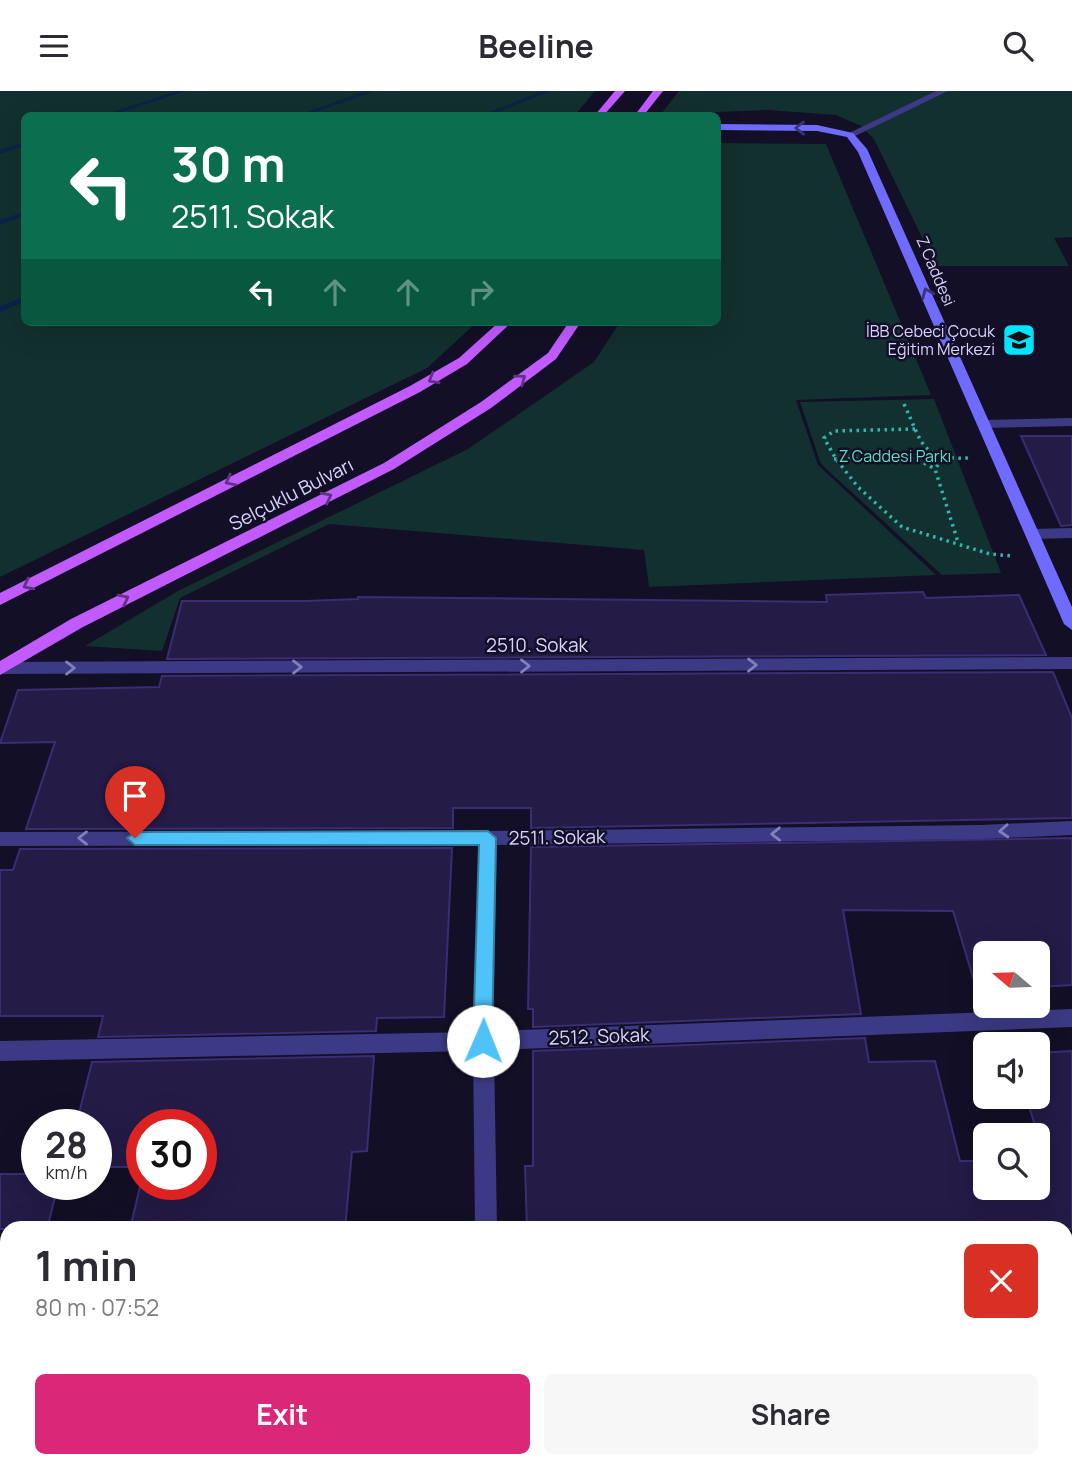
<!DOCTYPE html>
<meta charset="utf-8">
<style>
body{margin:0;font-family:Manrope,sans-serif;background:#f7f7f7;color:#2b2b33;height:100vh;display:flex;flex-direction:column;font-size:26px;white-space:nowrap}
*{box-sizing:border-box;margin:0}
p{font-size:23px;color:#7c7c81}
.icon{flex:none;width:38px;height:38px;fill:none;stroke:currentColor;stroke-width:2;stroke-linecap:round;stroke-linejoin:round}
.map{position:relative;flex:1;overflow:hidden}
.side{position:absolute;left:0px;top:1130px;width:1073px;height:247px;display:flex;flex-direction:column;background:#fff;border-radius:21px 21px 0 0;box-shadow:0 7px 28px #0002}
.side>*{flex:none}
.hud{position:absolute;left:21px;top:21px;width:700px;height:214px;border-radius:10px;box-shadow:0 7px 28px #0002;background:#0b6e4f;color:#fff;overflow:hidden}
.needle{width:46px;rotate:289deg}
.fabs{position:absolute;left:973px;top:850px;display:grid;gap:14px}
.fabs a{display:grid;place-items:center;width:77px;height:77px;border-radius:10px;background:#fff;box-shadow:0 7px 28px #0002;font-size:35px}
.speed{position:absolute;left:21px;top:1018px;display:flex;gap:14px;font-size:35px;font-weight:700;text-align:center}
.speed>*{display:grid;place-content:center;width:91px;height:91px;border-radius:50%;background:#fff;box-shadow:0 7px 28px #0002;line-height:1}
.speed small{font-size:18px;font-weight:400}
.speed .limit{border:10px solid #d22;background:#fff;color:#111}
.pin{position:absolute;display:grid;place-items:center;width:60px;height:60px;color:#fff;margin:-72px -30px;border-radius:50% 50% 50% 0;rotate:-45deg;box-shadow:0 0 7px #0007}
.pin .icon{rotate:45deg}
.me{position:absolute;width:77px;margin:-38px;rotate:1deg;stroke-linejoin:round;filter:drop-shadow(0 0 5px #0008)}
.turn{display:flex;align-items:center;gap:24px;height:147px;padding:0 35px;font-size:32px}
.turn .icon{width:91px;height:91px;stroke-width:2.5}
.turn b{display:block;font-size:49px;line-height:60px}
.lanes{display:flex;align-items:center;height:66px;padding:0 35px;background:#0003;justify-content:center;gap:35px;direction:ltr}
.lanes .off{opacity:.35}
.round{display:grid;place-items:center;flex:none;width:74px;height:74px;border-radius:10px;background:#f7f7f7}
.summary{display:flex;align-items:center;justify-content:space-between;height:119px;padding:0 35px}
h1{font-size:42px;font-weight:700;line-height:52px}
.button{display:flex;gap:14px;margin-top:auto;padding:14px 35px}
.button a{flex:1;height:80px;border-radius:10px;background:#db2777;color:#fff;font-size:28px;font-weight:700;line-height:80px;text-align:center}
.button a+a{background:#f7f7f7;color:#2b2b33}
header{display:flex;justify-content:space-between;align-items:center;height:91px;padding:0 35px;background:#fff;font-size:32px;font-weight:700}
.map>svg:first-child{display:block}
.green{fill:#12302f}
.lines{fill:none;stroke-linecap:round;stroke-linejoin:round}
.stream{fill:#0c2248;fill-rule:evenodd}
.building{fill:#241b47;stroke:#3b2d73;stroke-width:2}
.path{stroke:#2fb8b0;stroke-width:3.5;stroke-dasharray:2.5 4.5;stroke-linecap:butt}
.lane{fill:#3d3a85;fill-rule:evenodd}
.street{fill:#3d3a85;fill-rule:evenodd}
.secondary{fill:#6f6bff;fill-rule:evenodd}
.primary{fill:#c25bff;fill-rule:evenodd}
.oneway{stroke:#38347d}
.oneway2{stroke:#623188}
.oneway3{stroke:#837fbc}
.route{fill:#4fc3f7;stroke:#337fa1;stroke-width:2}
.labels{text-anchor:middle;dominant-baseline:central;stroke-width:5;stroke-linejoin:round;paint-order:stroke}
.far-street-label{font-size:16px;fill:#d9d4ff;stroke:#130f26}
.far-poi-label{font-size:16px;fill:#d9d4ff;stroke:#130f26;text-anchor:end}
.far-park-label{font-size:16px;fill:#5fe0c0;stroke:#130f26}
.street-label{font-size:19px;fill:#d9d4ff;stroke:#130f26}
</style>
<header><svg class="icon" aria-label="menu" viewBox="0 0 24 24"><path d="M4 6h16M4 12h16M4 18h16"/></svg>Beeline<svg class="icon" aria-label="search" viewBox="0 0 24 24"><circle cx="10" cy="10" r="6"/><path d="M15 15l6 6"/></svg></header>
<div class="map">
<svg width="1072" height="1376" viewBox="0 0 1072 1376">
<rect width="100%" height="100%" fill="#130f26"/>
<g class="green">
<polygon points="0,0 595,0 575,24 24,24 24,231 477,231 427,277 0,486"/>
<polygon points="679,0 1072,0 1072,146 1054,147 1069,175 936,175 874,48 861,35 836,24 768,19 661,23"/>
<polygon points="718,52 826,53 931,304 796,309 818,374 936,484 649,496 644,459 329,433 180,507 162,560 85,555 178,500 468,358 594,271 620,231 718,231"/>
<polygon points="934,308 1001,482 942,484 821,373 800,311"/>
</g>
<g class="lines">
<g class="stream">
<polygon points="176,0 186,0 112,24 104,24"/>
<polygon points="366,0 375,0 307,24 299,24"/>
<polygon points="542,0 551,0 491,24 483,24"/>
<polygon points="24,51 24,55 0,63 0,59"/>
<polygon points="24,121 24,125 0,134 0,129"/>
<polygon points="24,206 24,211 0,221 0,215"/>
</g>
</g>
<g class="building">
<polygon points="1021,345 1072,345 1072,434 1061,435"/>
<polygon points="923,501 926,507 1019,504 1046,564 167,568 182,510 306,510 358,508 358,506 827,511 826,504"/>
<polygon points="1053,581 1072,627 1072,727 531,737 531,717 453,717 453,737 26,738 55,651 0,652 18,599 159,596 162,585"/>
<polygon points="1072,747 1072,894 1040,896 1044,908 1038,908 1038,863 985,863 985,910 980,910 953,820 843,819 861,923 533,936 533,918 528,918 531,756"/>
<polygon points="452,757 444,926 377,927 376,940 98,946 103,925 0,925 0,779 13,779 20,758"/>
<polygon points="865,947 869,971 935,970 960,1070 985,1070 985,1097 1038,1097 1038,1070 1046,1069 1026,1006 1038,1006 1038,962 1072,960 1072,1138 527,1138 525,1075 533,1075 533,960"/>
<polygon points="374,965 367,1060 352,1061 345,1138 130,1138 142,1087 142,1094 201,1094 201,1034 142,1034 142,1076 96,1076 96,1034 76,1034 92,971"/>
<polygon points="0,1083 37,1083 37,1094 58,1094 47,1138 0,1138"/>
</g>
<g class="lines">
<g class="path">
<path d="M904 313C923 353 920 369 969 367"/>
<polyline points="915,338 834,340 824,347 836,368 858,396 902,436 990,463 1012,465"/>
<polyline points="834,368 917,368 935,378"/>
<polyline points="917,368 926,358"/>
<polyline points="942,368 935,378 958,451"/>
</g>
<polygon class="lane" points="936,0 948,0 853,46 845,44"/>
<g class="street">
<polygon points="1072,327 1072,335 983,337 976,333 983,329"/>
<polygon points="1072,437 1072,447 1032,448 1025,443 1032,438"/>
<polygon points="1072,566 1072,578 0,583 1,571"/>
<polygon points="1072,730 1072,744 981,748 497,754 493,940 1072,918 1072,936 494,959 497,1138 475,1138 473,960 0,970 0,950 473,941 479,754 0,755 0,741 488,740 981,734"/>
<rect x="1066" y="1207" width="6" height="24"/>
<rect x="0" y="1212" width="7" height="24"/>
<rect x="477" y="1370" width="26" height="6"/>
</g>
<polygon class="secondary" points="718,33 817,34 853,42 867,58 1072,516 1072,539 1064,533 858,61 847,46 817,40 718,39"/>
<g class="primary">
<polygon points="615,0 625,0 604,24 595,24"/>
<polygon points="653,0 663,0 644,24 635,24"/>
<polygon points="499,231 512,231 467,273 420,301 0,514 0,502 410,295 459,267"/>
<polygon points="569,231 581,231 556,268 491,317 394,378 83,536 0,584 0,570 71,528 384,372 481,311 548,262"/>
</g>
</g>
<defs><path id="oneway-chevron" d="M-2-3.5L2.5 0L-2 3.5" fill="none" stroke-width="1.6" stroke-linecap="round" stroke-linejoin="round" transform="scale(1.75)"/></defs>
<g class="oneway">
<use href="#oneway-chevron" transform="translate(800 37) rotate(180)"/>
<use href="#oneway-chevron" transform="translate(927 202) rotate(-113)"/>
</g>
<g class="oneway2">
<use href="#oneway-chevron" transform="translate(433 288) rotate(150)"/>
<use href="#oneway-chevron" transform="translate(521 288) rotate(-37)"/>
<use href="#oneway-chevron" transform="translate(230 390) rotate(153)"/>
<use href="#oneway-chevron" transform="translate(327 406) rotate(-27)"/>
<use href="#oneway-chevron" transform="translate(28 494) rotate(153)"/>
<use href="#oneway-chevron" transform="translate(124 508) rotate(-27)"/>
</g>
<g class="oneway3">
<use href="#oneway-chevron" transform="translate(752 574)"/>
<use href="#oneway-chevron" transform="translate(525 575)"/>
<use href="#oneway-chevron" transform="translate(297 576)"/>
<use href="#oneway-chevron" transform="translate(70 577)"/>
<use href="#oneway-chevron" transform="translate(1004 740) rotate(177)"/>
<use href="#oneway-chevron" transform="translate(776 743) rotate(179)"/>
<use href="#oneway-chevron" transform="translate(83 747) rotate(180)"/>
</g>
<polygon class="route" points="488,740 496,747 492,950 489,956 483,959 476,956 473,950 479,754 135,754 127,747 135,741"/>
<defs>
<symbol id="school-square" viewBox="-11 -11 22 22"><rect x="-9" y="-9" width="18" height="18" rx="4" fill="#00e5ff" stroke="#130f26"/><path d="M0-5L7-2L0 1L-7-2ZM-4 1L0 2.5L4 1V4Q0 6-4 4Z" fill="#111"/></symbol>
</defs>
<g fill-rule="evenodd">
<use href="#school-square" x="1000" y="230" width="38" height="38"/>
</g>
<g class="labels">
<g class="far-street-label">
<text transform="translate(936 180) rotate(67)">Z Caddesi</text>
</g>
<g class="far-poi-label">
<text x="995" y="240">İBB Cebeci Çocuk<tspan x="995" dy="18">Eğitim Merkezi</tspan></text>
</g>
<g class="far-park-label">
<text x="895" y="365">Z Caddesi Parkı</text>
</g>
<g class="street-label">
<text transform="translate(291 403) rotate(-27)">Selçuklu Bulvarı</text>
<text x="537" y="554">2510. Sokak</text>
<text transform="translate(557 746) rotate(-1)">2511. Sokak</text>
<text transform="translate(599 945) rotate(-2)">2512. Sokak</text>
</g>
</g>
</svg>
<div class="fabs">
<a><svg class="needle" viewBox="-14 -14 28 28"><path d="M0-13l5 13h-10z" fill="#e53935"/><path d="M0 13l5-13h-10z" fill="#7c7c81"/></svg></a>
<a><svg class="icon" aria-label="sound" viewBox="0 0 24 24"><path d="M4 9h4l5-4v14l-5-4H4zM17 9q2 3 0 6"/></svg></a>
<a><svg class="icon" aria-label="search" viewBox="0 0 24 24"><circle cx="10" cy="10" r="6"/><path d="M15 15l6 6"/></svg></a>
</div>
<div class="speed"><div>28<small>km/h</small></div><div class="limit">30</div></div>
<div class="pin" style="left:135px;top:747px;background:#d93025"><svg class="icon" aria-label="arrive" viewBox="0 0 24 24"><path d="M6 21V4h12l-3 4 3 4H6"/></svg></div>
<svg class="me" style="left:483px;top:950px" viewBox="-20 -20 40 40"><circle r="19" fill="#fff"/><path d="M0-13L10 11 0 6-10 11z" fill="#4fc3f7"/></svg>
<div class="hud">
<div class="turn"><svg class="icon" aria-label="left" viewBox="0 0 24 24"><path d="M17 20v-9H6M10 6l-5 5 5 5"/></svg><div><b>30 m</b>2511. Sokak</div></div>
<div class="lanes"><svg class="icon" aria-label="left" viewBox="0 0 24 24"><path d="M17 20v-9H6M10 6l-5 5 5 5"/></svg><svg class="icon off" aria-label="ahead" viewBox="0 0 24 24"><path d="M12 20V5M6 11l6-6 6 6"/></svg><svg class="icon off" aria-label="ahead" viewBox="0 0 24 24"><path d="M12 20V5M6 11l6-6 6 6"/></svg><svg class="icon off" aria-label="right" viewBox="0 0 24 24"><path d="M7 20v-9h11M14 6l5 5-5 5"/></svg></div>
</div>
<section class="side">
<div class="summary"><div><h1>1 min</h1><p>80 m · 07:52</p></div><a class="round" style="background:#d93025;color:#fff"><svg class="icon" aria-label="close" viewBox="0 0 24 24"><path d="M6 6l12 12M18 6L6 18"/></svg></a></div>
<div class="button"><a>Exit</a><a>Share</a></div>
</section>
</div>
